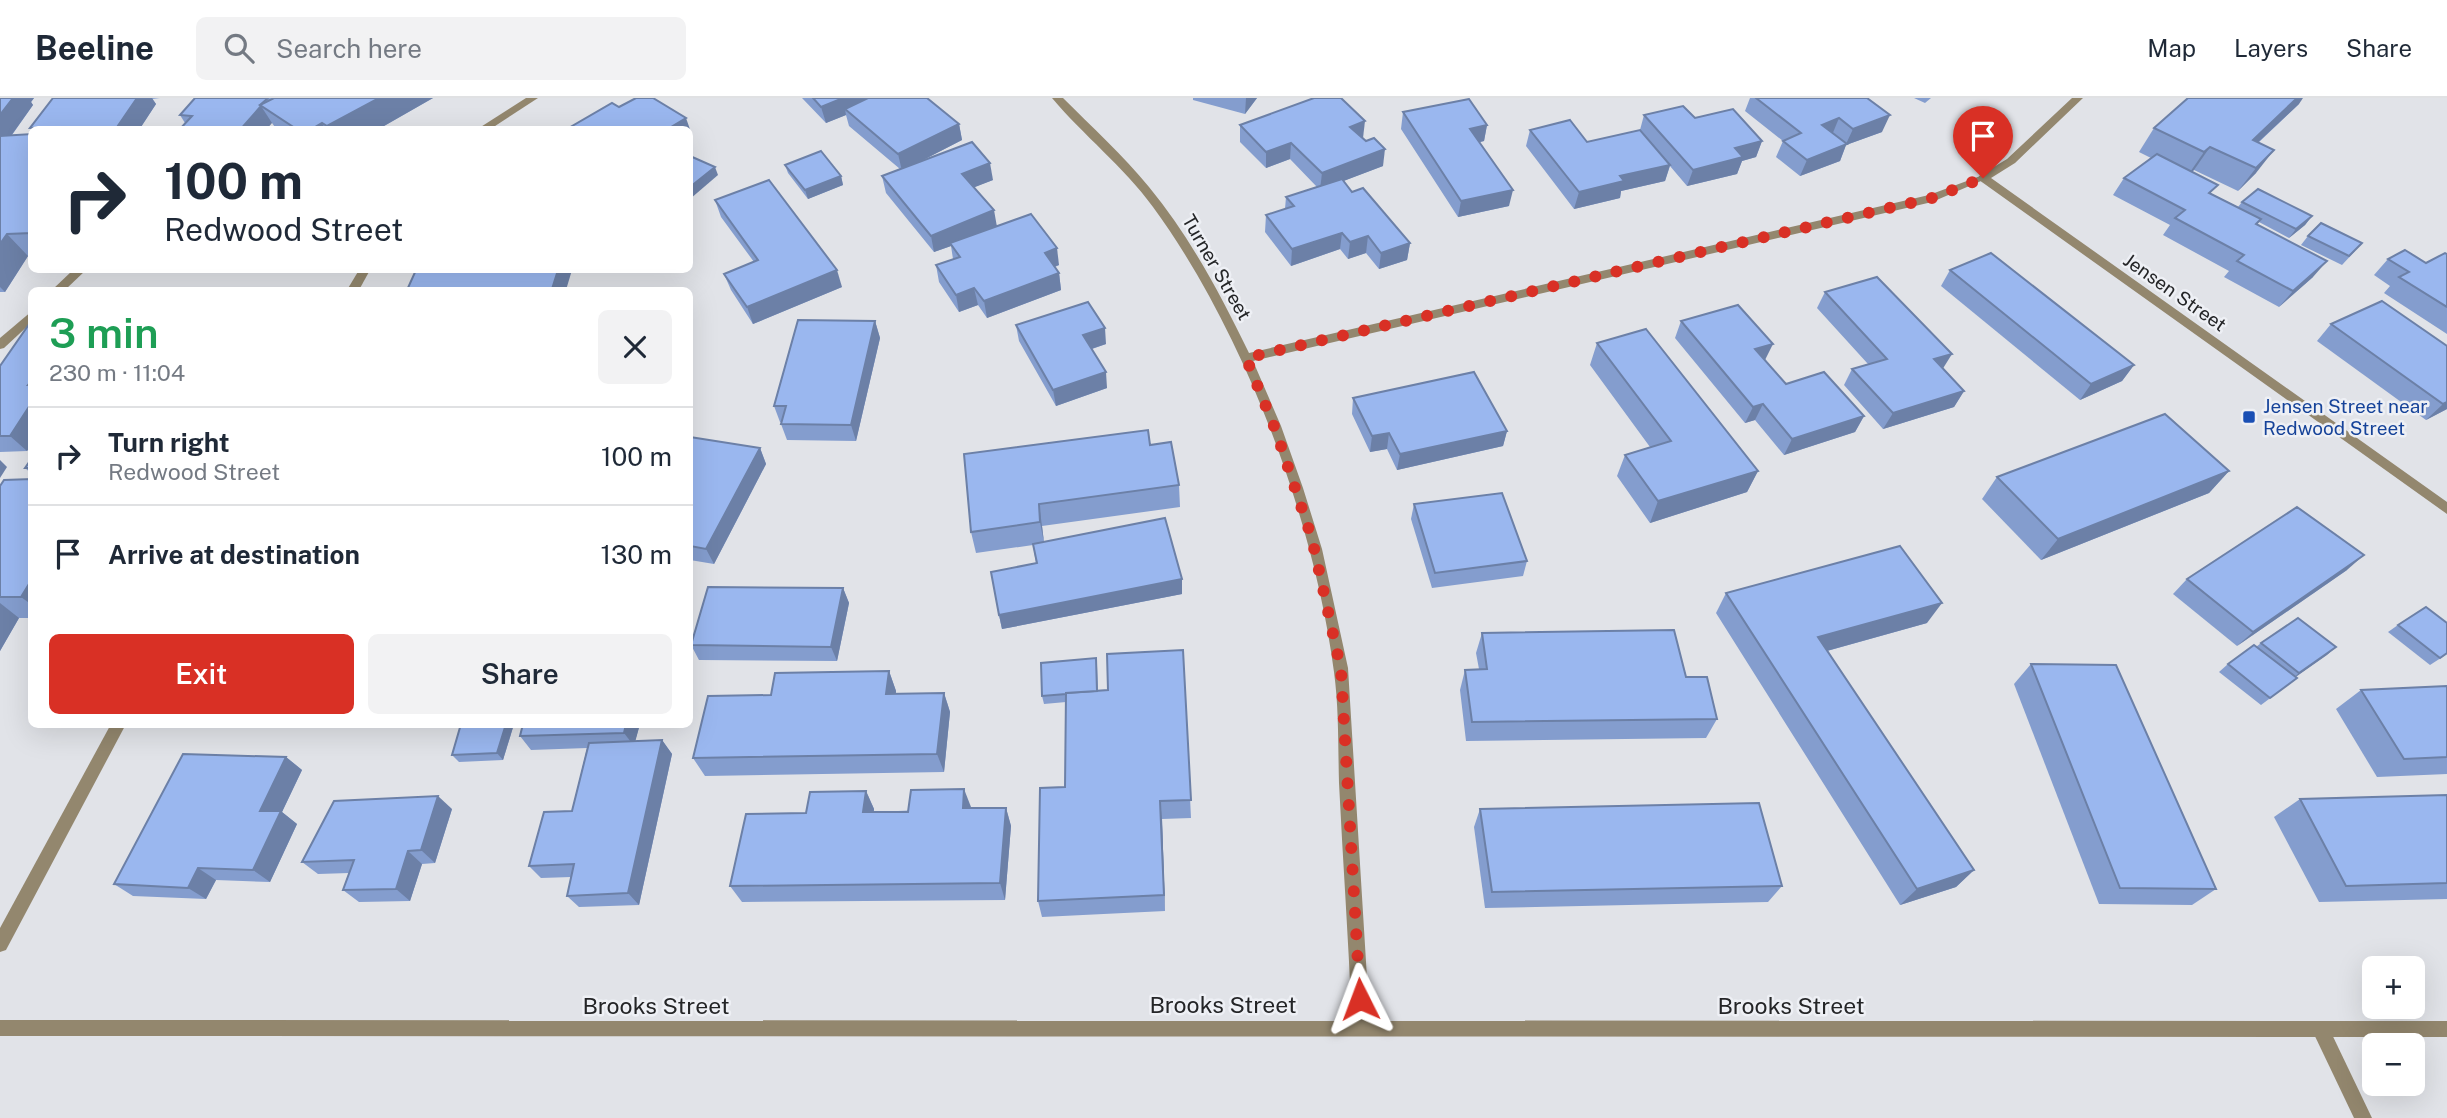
<!DOCTYPE html>
<meta charset="utf-8">
<style>
body{margin:0;font-family:"Public Sans",sans-serif;background:#f2f2f3;color:#1f2937;height:100vh;display:flex;flex-direction:column;font-size:26px;white-space:nowrap}
*{box-sizing:border-box;margin:0}
p{font-size:23px;color:#747a83}
.icon{flex:none;width:38px;height:38px;fill:none;stroke:currentColor;stroke-width:2;stroke-linecap:round;stroke-linejoin:round}
.map{position:relative;flex:1;overflow:hidden}
.drawer{position:absolute;left:28px;top:189px;width:665px;height:441px;display:flex;flex-direction:column;background:#fff;border-radius:10px;box-shadow:0 7px 28px #0002}
.drawer>*{flex:none}
.top-card{position:absolute;left:28px;top:28px;width:665px;height:147px;border-radius:10px;box-shadow:0 7px 28px #0002;background:#fff;color:#1f2937;overflow:hidden}
.fabs{position:absolute;left:2362px;top:858px;display:grid;gap:14px}
.fabs a{display:grid;place-items:center;width:63px;height:63px;border-radius:10px;background:#fff;box-shadow:0 7px 28px #0002;font-size:35px}
.pin{position:absolute;display:grid;place-items:center;width:60px;height:60px;color:#fff;margin:-72px -30px;border-radius:50% 50% 50% 0;rotate:-45deg;box-shadow:0 0 7px #0007}
.pin .icon{rotate:45deg}
.me{position:absolute;width:77px;margin:-38px;rotate:357deg;stroke-linejoin:round;filter:drop-shadow(0 0 5px #0008)}
.turn{display:flex;align-items:center;gap:24px;height:147px;padding:0 21px;font-size:32px}
.turn .icon{width:91px;height:91px;stroke-width:2.5}
.turn b{display:block;font-size:49px;line-height:60px}
.round{display:grid;place-items:center;flex:none;width:74px;height:74px;border-radius:10px;background:#f2f2f3}
.headline{display:flex;align-items:center;justify-content:space-between;height:119px;padding:0 21px}
h1{font-size:42px;font-weight:600;line-height:52px;color:#1e9e55}
.cta{display:flex;gap:14px;margin-top:auto;padding:14px 21px}
.cta a{flex:1;height:80px;border-radius:10px;background:#d93025;color:#fff;font-size:28px;font-weight:600;line-height:80px;text-align:center}
.cta a+a{background:#f2f2f3;color:#1f2937}
ul{padding:0;list-style:none}
li{display:flex;align-items:center;gap:21px;height:98px;padding:0 21px;border-top:2px solid #e0e1e3}
li div{flex:1}
li b{display:block;font-size:26px}
li em{font-style:normal}
header{display:flex;align-items:center;gap:42px;box-sizing:border-box;height:98px;padding:0 35px;background:#fff;border-bottom:2px solid #e0e1e3}
header strong{font-size:33px}
nav{display:flex;gap:38px;margin-inline-start:auto;font-size:24px}
.search{width:490px;height:63px;background:#f2f2f3;display:flex;align-items:center;gap:18px;box-sizing:border-box;padding:0 24px;border-radius:10px;color:#747a83;font-size:26px}
.map>svg:first-child{display:block}
.lines{fill:none;stroke-linecap:round;stroke-linejoin:round}
.service{fill:#93876e;fill-rule:evenodd}
.minor{fill:#93876e;fill-rule:evenodd}
.tertiary{fill:#93876e;fill-rule:evenodd}
.wall{fill:#849dce}
.shaded-wall{fill:#6c80a7}
.building{fill:#9ab7ef;stroke:#6c80a7;stroke-width:2}
.route{stroke:#d93025;stroke-width:12;stroke-dasharray:0 21.6}
.transit-dot{fill:#1a4fb4;stroke:#eef0f5;stroke-width:2.5}
.labels{text-anchor:middle;dominant-baseline:central;stroke-width:5;stroke-linejoin:round;paint-order:stroke}
.street-label{font-size:19px;fill:#242527;stroke:#eef0f5}
.transit-label{font-size:19px;fill:#164399;stroke:#eef0f5;text-anchor:start}
.near-street-label{font-size:23px;fill:#242527;stroke:#eef0f5}
</style>
<header>
<strong>Beeline</strong>
<div class="search"><svg class="icon" aria-label="search" viewBox="0 0 24 24"><circle cx="10" cy="10" r="6"/><path d="M15 15l6 6"/></svg>Search here</div>
<nav><a>Map</a><a>Layers</a><a>Share</a></nav>
</header>
<div class="map">
<svg width="2447" height="1020" viewBox="0 0 2447 1020">
<rect width="100%" height="100%" fill="#e1e3e8"/>
<g class="lines">
<g class="service">
<polygon points="73,172 86,172 65,192 52,192"/>
<polygon points="32,213 32,224 4,250 0,251 0,240"/>
</g>
<g class="minor">
<polygon points="526,0 538,0 489,32 476,32"/>
<path d="M1052 0H1063C1092 29 1123 57 1149 89 1190 139 1221 197 1249 255L1929 97 1983 77 1988 80 1932 104 1253 263 1281 328 1303 390 1322 451 1348 570 1370 929 1367 935 1361 937 1355 935 1352 929C1349 848 1343 767 1339 685 1338 648 1339 611 1334 574 1314 421 1244 233 1153 109 1123 68 1084 38 1052 0Z"/>
<polygon points="359,172 370,172 359,192 347,192"/>
<polygon points="111,626 126,626 6,852 0,854 0,830"/>
<polygon points="2321,924 2327,926 2372,1020 2354,1020 2312,932 2315,926"/>
</g>
<g class="tertiary">
<polygon points="2072,0 2083,0 2015,65 1991,80 2447,404 2447,416 1979,82 1979,78 2007,61"/>
<polygon points="0,922 2447,923 2447,939 0,938"/>
</g>
</g>
<g class="wall">
<polygon points="0,0 34,0 31,4 33,7 12,37 32,36 32,158 28,158 5,194 0,194"/>
<polygon points="53,0 160,0 152,1 156,6 139,32 32,32 30,30"/>
<polygon points="195,0 433,0 377,32 277,32 272,25 185,25 180,17"/>
<polygon points="802,0 927,0 959,26 962,42 917,65 993,82 974,89 997,128 1059,167 1055,169 1059,175 1061,192 987,220 978,207 959,214 939,184 936,167 953,161 951,148 934,154 886,95 882,78 900,71 849,28 846,17 826,25"/>
<polygon points="1193,0 1257,0 1245,16 1193,2"/>
<polygon points="1750,0 1867,0 1882,34 1846,47 1840,63 1800,78 1776,59 1783,43 1745,13"/>
<polygon points="1914,0 1931,0 1925,5"/>
<polygon points="2299,6 2258,45 2256,75 2238,93 2194,72 2192,74 2212,96 2238,109 2242,104 2312,118 2305,127 2289,140 2259,124 2257,126 2313,179 2279,209 2224,179 2229,173 2163,137 2170,127 2113,97 2124,80 2151,60 2139,54 2154,30"/>
<polygon points="1403,14 1487,27 1484,43 1480,44 1509,108 1458,119 1401,31"/>
<polygon points="1644,17 1695,20 1762,43 1756,59 1742,63 1737,76 1687,88 1670,68 1665,83 1621,93 1620,100 1574,111 1526,48 1530,32 1587,44 1640,32"/>
<polygon points="1240,27 1363,40 1383,68 1343,83 1352,94 1410,145 1407,162 1379,171 1366,155 1348,161 1340,151 1291,168 1265,134 1266,117 1285,111 1286,99 1317,89 1290,61 1266,70 1240,44"/>
<polygon points="785,67 841,78 843,87 808,101 788,75"/>
<polygon points="715,102 842,189 753,226 731,192 724,176 754,164 721,119"/>
<polygon points="2308,138 2355,153 2342,167 2301,147"/>
<polygon points="2447,156 2447,236 2384,195 2390,188 2374,177 2388,161 2426,165"/>
<polygon points="1950,172 2134,267 2122,283 2080,302 1941,188"/>
<polygon points="1825,194 1943,270 1964,293 1954,309 1883,331 1844,287 1852,271 1868,266 1817,210"/>
<polygon points="32,222 32,347 27,353 0,354 0,268"/>
<polygon points="875,223 880,240 856,343 787,342 781,326 781,324 780,324 774,308"/>
<polygon points="1681,223 1765,262 1786,286 1864,318 1855,334 1784,357 1755,322 1745,325 1675,240"/>
<polygon points="2331,226 2447,248 2447,311 2426,322 2317,243"/>
<polygon points="1016,227 1106,246 1092,251 1107,290 1056,308 1019,243"/>
<polygon points="1597,245 1758,373 1747,394 1650,425 1617,378 1625,357 1650,349 1590,267"/>
<polygon points="1353,300 1507,333 1503,348 1397,372 1387,351 1370,354 1352,316"/>
<polygon points="690,339 760,350 766,366 714,466 690,462"/>
<polygon points="1150,347 1179,387 1180,409 1042,428 1044,444 1182,496 1002,531 999,517 1036,465 1033,447 976,455 971,434"/>
<polygon points="32,360 32,376 25,370"/>
<polygon points="2229,373 2209,395 2041,462 1982,401 1997,379"/>
<polygon points="32,381 32,520 19,520 0,553 0,388"/>
<polygon points="1414,406 1527,463 1523,478 1432,490 1411,421"/>
<polygon points="2347,472 2237,548 2173,496 2187,481"/>
<polygon points="843,490 849,505 837,563 699,562 691,547"/>
<polygon points="1726,495 1927,525 1827,553 1974,772 1956,789 1900,807 1716,515"/>
<polygon points="2447,525 2447,556 2430,567 2388,534 2398,527"/>
<polygon points="1482,535 1686,579 1717,621 1706,640 1466,643 1460,592 1465,572 1479,571 1476,555"/>
<polygon points="2261,545 2336,549 2295,579 2297,580 2261,607 2219,574 2228,566 2256,549"/>
<polygon points="1183,552 1191,720 1162,721 1165,813 1042,819 1038,803 1065,689 1066,604 1044,606 1042,598 1097,568 1098,593 1108,592"/>
<polygon points="2031,566 2216,791 2192,807 2099,806 2014,586"/>
<polygon points="889,573 896,593 896,596 944,595 950,614 944,674 705,678 693,660 771,597"/>
<polygon points="2447,588 2447,676 2377,679 2336,611 2361,592"/>
<polygon points="461,626 514,626 503,662 459,664 452,657"/>
<polygon points="523,626 640,626 635,643 662,642 672,656 639,807 579,809 567,798 571,779 541,780 529,768 572,713 587,650 531,652 520,638"/>
<polygon points="286,659 302,672 282,714 297,726 270,784 216,782 206,801 133,798 114,786"/>
<polygon points="866,693 874,711 874,714 970,710 1006,710 1011,728 1005,802 742,804 730,788 806,715"/>
<polygon points="2447,697 2447,801 2319,804 2274,719 2300,701"/>
<polygon points="452,711 435,765 422,766 410,803 359,804 343,792 349,775 318,776 302,764"/>
<polygon points="1480,711 1782,788 1768,804 1485,810 1474,729"/>
</g>
<g class="shaded-wall">
<polygon points="13,0 34,0 31,4 33,7 3,49 0,46 0,17"/>
<polygon points="137,0 152,0 156,6 139,32 115,32"/>
<polygon points="379,0 433,0 377,32 329,32 327,28"/>
<polygon points="843,0 888,0 845,11 846,17 826,25 821,9"/>
<polygon points="1246,0 1257,0 1245,16"/>
<polygon points="2297,0 2303,0 2299,6 2239,62 2253,42"/>
<polygon points="261,8 272,25 266,32 240,32"/>
<polygon points="1890,17 1882,34 1846,47 1840,63 1800,78 1807,62 1846,46 1853,31"/>
<polygon points="686,20 692,37 690,38 690,32 666,32"/>
<polygon points="1839,20 1832,37 1822,27"/>
<polygon points="1365,23 1363,40 1349,45 1350,29"/>
<polygon points="322,25 326,32 310,32"/>
<polygon points="959,26 962,42 902,73 898,56"/>
<polygon points="1487,27 1484,43 1467,47 1470,31"/>
<polygon points="1762,43 1756,59 1742,63 1737,76 1687,88 1693,72 1735,50"/>
<polygon points="1291,45 1290,61 1266,70 1266,54"/>
<polygon points="2210,49 2194,72 2188,77 2204,54"/>
<polygon points="1385,51 1383,68 1320,92 1322,75"/>
<polygon points="2274,52 2256,75 2238,93 2256,70"/>
<polygon points="990,65 993,82 965,93 962,76"/>
<polygon points="1670,67 1665,83 1621,93 1620,100 1574,111 1579,94 1620,78"/>
<polygon points="715,69 718,77 690,101 690,89"/>
<polygon points="841,78 843,87 808,101 805,92"/>
<polygon points="1513,92 1509,108 1458,119 1461,103"/>
<polygon points="994,112 997,129 950,145 951,148 934,154 931,138"/>
<polygon points="2312,118 2305,127 2289,140 2296,131"/>
<polygon points="1342,135 1340,151 1291,168 1292,151"/>
<polygon points="7,136 28,158 5,194 0,189 0,146"/>
<polygon points="1368,138 1366,155 1348,161 1350,144"/>
<polygon points="1410,145 1407,162 1379,171 1381,155"/>
<polygon points="1057,150 1059,167 1047,171 1045,155"/>
<polygon points="2327,163 2313,179 2279,209 2293,193"/>
<polygon points="558,172 572,172 566,192 553,192 552,191"/>
<polygon points="837,172 842,189 753,226 747,209"/>
<polygon points="1059,175 1061,192 987,220 984,203"/>
<polygon points="974,190 978,207 959,214 956,197"/>
<polygon points="875,223 880,240 856,343 851,327"/>
<polygon points="1105,230 1106,246 1085,253 1083,237"/>
<polygon points="1773,246 1765,262 1748,267 1755,251"/>
<polygon points="1952,256 1942,272 1934,261"/>
<polygon points="2134,267 2122,283 2080,302 2091,286"/>
<polygon points="1106,274 1107,290 1056,308 1053,292"/>
<polygon points="1964,293 1954,309 1883,331 1893,315"/>
<polygon points="32,304 32,347 27,353 10,338"/>
<polygon points="2447,304 2447,311 2426,322 2443,306"/>
<polygon points="1763,306 1755,322 1745,325 1753,309"/>
<polygon points="1864,318 1855,334 1784,357 1792,341"/>
<polygon points="1507,333 1503,348 1397,372 1400,356"/>
<polygon points="1389,335 1387,351 1370,354 1372,338"/>
<polygon points="760,350 766,366 714,466 706,451"/>
<polygon points="0,362 7,369 0,380"/>
<polygon points="1758,373 1747,394 1650,425 1658,403"/>
<polygon points="2229,373 2209,395 2041,462 2058,441"/>
<polygon points="1039,406 1042,428 1044,445 1040,424"/>
<polygon points="2364,457 2347,472 2237,548 2253,534"/>
<polygon points="32,481 32,507 21,499"/>
<polygon points="1182,481 1182,496 1002,531 999,517"/>
<polygon points="843,490 849,505 837,563 831,549"/>
<polygon points="0,505 19,520 0,553"/>
<polygon points="1942,505 1927,525 1805,559 1818,539"/>
<polygon points="2336,549 2327,557 2290,583 2299,575"/>
<polygon points="889,573 896,593 893,615 886,596"/>
<polygon points="944,595 950,614 944,674 937,656"/>
<polygon points="506,626 514,626 503,662 497,655"/>
<polygon points="626,626 640,626 634,648 624,635"/>
<polygon points="662,642 672,656 639,807 628,795"/>
<polygon points="286,659 302,672 282,714 297,726 270,784 253,772 260,713"/>
<polygon points="964,691 971,709 969,728 963,710"/>
<polygon points="866,693 874,711 871,732 863,714"/>
<polygon points="438,698 452,711 435,765 421,752"/>
<polygon points="1160,703 1162,721 1165,813 1164,797"/>
<polygon points="1006,710 1011,728 1005,802 1000,785"/>
<polygon points="408,753 422,766 410,803 396,791"/>
<polygon points="198,770 216,782 206,801 188,790"/>
<polygon points="1974,772 1956,789 1900,807 1917,791"/>
</g>
<g class="building">
<polygon points="0,0 13,0 0,17"/>
<polygon points="53,0 137,0 115,32 51,32 53,29 30,30"/>
<polygon points="195,0 268,0 260,7 261,8 240,32 179,32 192,18 180,17"/>
<polygon points="274,0 379,0 327,28 322,25 310,32 298,32 260,7"/>
<polygon points="636,0 653,0 686,20 666,32 567,31 612,5 619,9"/>
<polygon points="813,0 843,0 821,9"/>
<polygon points="868,0 927,0 959,26 898,56 845,11"/>
<polygon points="1314,0 1341,0 1365,23 1350,29 1366,43 1374,40 1385,51 1322,75 1291,45 1266,54 1240,27"/>
<polygon points="1756,0 1867,0 1890,17 1853,31 1839,20 1822,27 1847,46 1807,62 1783,43 1801,35"/>
<polygon points="2188,0 2297,0 2253,42 2274,52 2256,70 2210,49 2204,54 2154,30"/>
<polygon points="1469,1 1487,27 1470,31 1513,92 1461,103 1403,14"/>
<polygon points="1683,8 1695,20 1733,11 1762,43 1735,50 1743,59 1693,72 1644,17"/>
<polygon points="1570,22 1587,44 1640,32 1670,67 1620,78 1624,83 1579,94 1530,32"/>
<polygon points="32,36 32,135 7,136 0,146 0,38"/>
<polygon points="972,44 990,65 962,76 994,112 931,138 882,78"/>
<polygon points="821,53 841,78 805,92 785,67"/>
<polygon points="2157,56 2218,87 2209,95 2261,121 2256,126 2327,163 2293,193 2237,163 2244,157 2175,120 2185,112 2124,80"/>
<polygon points="690,58 715,69 690,89"/>
<polygon points="1342,81 1352,94 1363,90 1410,145 1381,155 1368,138 1350,144 1342,135 1292,151 1266,117 1294,108 1286,99"/>
<polygon points="769,82 837,172 747,209 724,176 758,162 715,102"/>
<polygon points="2258,91 2312,118 2296,131 2242,104"/>
<polygon points="1031,116 1057,150 1045,155 1059,175 984,203 974,190 956,197 936,167 960,159 950,145"/>
<polygon points="2321,125 2362,145 2349,158 2308,138"/>
<polygon points="2405,152 2426,165 2445,155 2447,156 2447,209 2399,179 2409,174 2388,161"/>
<polygon points="1991,155 2134,267 2091,286 1950,172"/>
<polygon points="416,172 558,172 552,191 407,192"/>
<polygon points="1877,179 1952,256 1934,261 1964,293 1893,315 1852,271 1887,261 1825,194"/>
<polygon points="2382,203 2447,248 2447,304 2443,306 2331,226"/>
<polygon points="1088,204 1105,230 1083,237 1106,274 1053,292 1016,227"/>
<polygon points="1738,207 1773,246 1755,251 1786,286 1824,274 1864,318 1792,341 1763,306 1753,309 1681,223"/>
<polygon points="32,222 32,282 28,287 32,287 32,304 10,338 0,338 0,268"/>
<polygon points="798,222 875,223 851,327 781,326 786,308 774,308"/>
<polygon points="1646,231 1758,373 1658,403 1625,357 1671,343 1597,245"/>
<polygon points="1474,274 1507,333 1400,356 1389,335 1372,338 1353,300"/>
<polygon points="2165,316 2229,373 2058,441 1997,379"/>
<polygon points="1148,332 1150,347 1171,344 1179,387 1039,406 1040,424 971,434 964,356"/>
<polygon points="690,339 760,350 706,451 690,448"/>
<polygon points="32,360 32,370 25,370"/>
<polygon points="32,381 32,481 21,499 0,499 0,388 4,382"/>
<polygon points="1502,395 1527,463 1435,475 1414,406"/>
<polygon points="2297,409 2364,457 2253,534 2187,481"/>
<polygon points="1165,420 1182,481 999,517 991,474 1037,465 1033,446"/>
<polygon points="1900,448 1942,505 1818,539 1974,772 1917,791 1726,495"/>
<polygon points="708,489 843,490 831,549 691,547"/>
<polygon points="2426,509 2447,525 2447,555 2440,560 2398,527"/>
<polygon points="2298,520 2336,549 2299,575 2261,545"/>
<polygon points="1674,532 1686,579 1707,579 1717,621 1472,624 1465,572 1487,571 1482,535"/>
<polygon points="2254,547 2297,580 2270,600 2228,566"/>
<polygon points="1183,552 1191,702 1160,703 1164,797 1038,803 1040,690 1065,689 1066,595 1108,592 1107,556"/>
<polygon points="1096,560 1097,593 1066,595 1066,596 1042,598 1041,565"/>
<polygon points="2031,566 2116,567 2216,791 2120,790"/>
<polygon points="889,573 886,596 944,595 937,656 693,660 708,598 771,597 775,575"/>
<polygon points="2447,588 2447,659 2404,661 2361,592"/>
<polygon points="461,626 506,626 497,655 452,657"/>
<polygon points="523,626 626,626 624,635 520,638"/>
<polygon points="662,642 628,795 567,798 574,766 529,768 544,714 572,713 589,645"/>
<polygon points="183,656 286,659 260,713 281,713 253,772 198,770 188,790 114,786"/>
<polygon points="964,691 963,710 1006,710 1000,785 730,788 746,716 806,715 810,694 866,693 863,714 908,714 911,692"/>
<polygon points="2447,697 2447,785 2346,788 2300,701"/>
<polygon points="438,698 421,752 408,753 396,791 343,792 354,762 302,764 334,703"/>
<polygon points="1759,705 1782,788 1492,794 1480,711"/>
</g>
<g class="lines">
<polyline class="route" points="1360,901 1341,572 1312,441 1276,333 1246,260 1932,100 1983,80"/>
</g>
<rect class="transit-dot" x="2242" y="312" width="14" height="14" rx="3.5"/>
<g class="labels">
<g class="street-label">
<text transform="translate(1217 169) rotate(60)">Turner Street</text>
<text transform="translate(2175 194) rotate(35)">Jensen Street</text>
</g>
<g class="transit-label">
<text x="2263" y="308">Jensen Street near<tspan x="2263" dy="22">Redwood Street</tspan></text>
</g>
<g class="near-street-label">
<text x="1223" y="906">Brooks Street</text>
<text x="656" y="907">Brooks Street</text>
<text x="1791" y="907">Brooks Street</text>
</g>
</g>
</svg>
<div class="fabs">
<a>+</a>
<a>−</a>
</div>
<div class="pin" style="left:1983px;top:80px;background:#d93025"><svg class="icon" aria-label="arrive" viewBox="0 0 24 24"><path d="M6 21V4h12l-3 4 3 4H6"/></svg></div>
<svg class="me" style="left:1360px;top:901px" viewBox="-20 -20 40 40"><path d="M0-17L14 15 0 8-14 15z" fill="#d93025" stroke="#fff" stroke-width="4"/></svg>
<div class="top-card">
<div class="turn"><svg class="icon" aria-label="right" viewBox="0 0 24 24"><path d="M7 20v-9h11M14 6l5 5-5 5"/></svg><div><b>100 m</b>Redwood Street</div></div>
</div>
<section class="drawer">
<div class="headline"><div><h1>3 min</h1><p>230 m · 11:04</p></div><a class="round"><svg class="icon" aria-label="close" viewBox="0 0 24 24"><path d="M6 6l12 12M18 6L6 18"/></svg></a></div>
<ul>
<li><svg class="icon" aria-label="right" viewBox="0 0 24 24"><path d="M7 20v-9h11M14 6l5 5-5 5"/></svg><div><b>Turn right</b><p>Redwood Street</p></div><em>100 m</em></li>
<li><svg class="icon" aria-label="arrive" viewBox="0 0 24 24"><path d="M6 21V4h12l-3 4 3 4H6"/></svg><div><b>Arrive at destination</b></div><em>130 m</em></li>
</ul>
<div class="cta"><a>Exit</a><a>Share</a></div>
</section>
</div>
